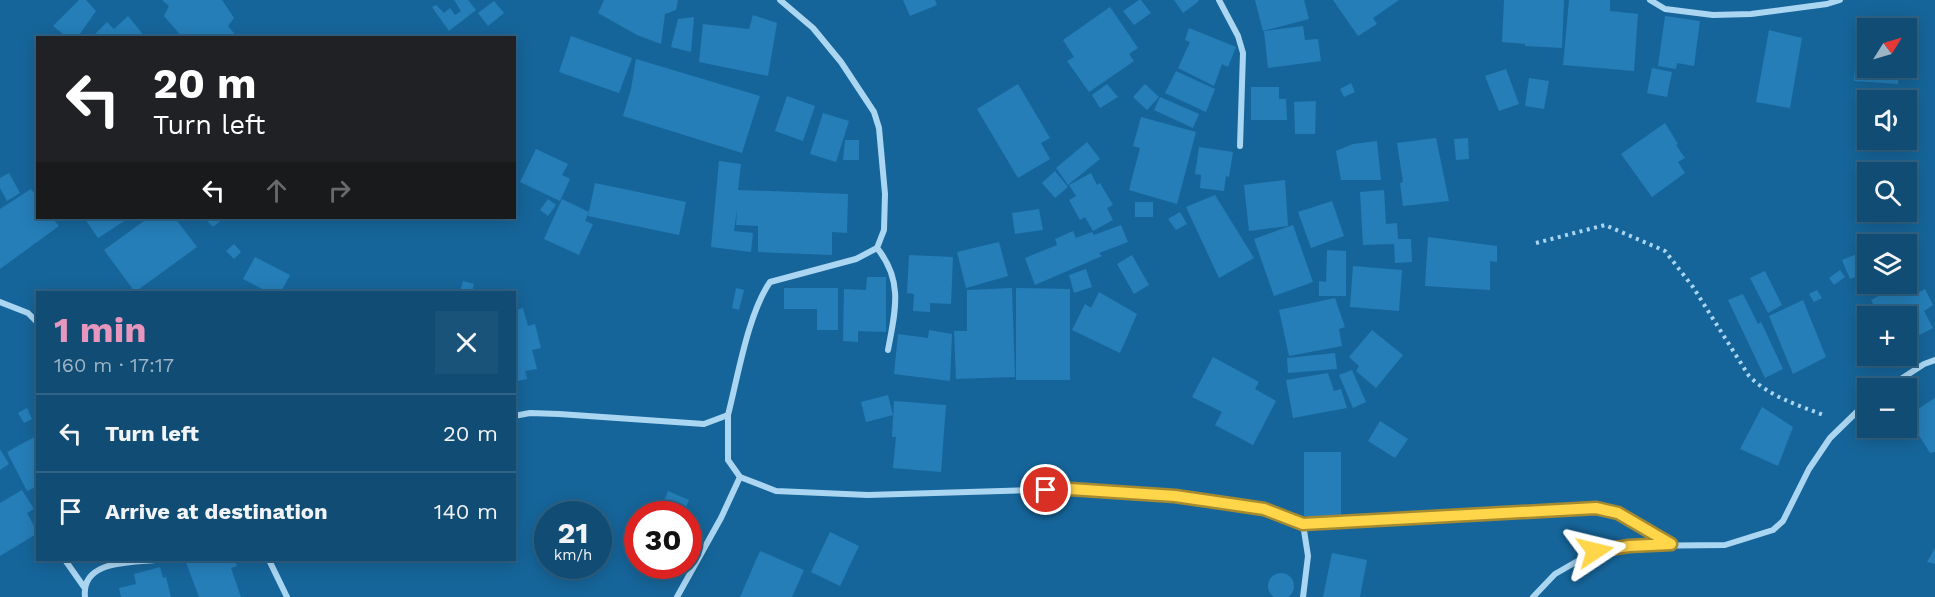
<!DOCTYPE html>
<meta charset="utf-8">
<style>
body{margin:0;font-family:"Work Sans",sans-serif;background:#195379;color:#f1f3f6;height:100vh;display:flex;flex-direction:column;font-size:22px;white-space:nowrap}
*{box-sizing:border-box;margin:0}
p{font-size:20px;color:#9cb4c5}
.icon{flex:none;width:33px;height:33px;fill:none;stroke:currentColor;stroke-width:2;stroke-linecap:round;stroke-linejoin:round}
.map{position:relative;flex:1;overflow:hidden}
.details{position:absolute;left:36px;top:291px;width:480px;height:270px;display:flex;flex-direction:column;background:#104c74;border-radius:0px;box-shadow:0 3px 15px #0003,0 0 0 2px #306386}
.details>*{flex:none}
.top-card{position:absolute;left:36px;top:36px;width:480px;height:183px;border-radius:0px;box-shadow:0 3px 15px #0003,0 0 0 2px #306386;background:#202124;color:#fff;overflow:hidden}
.needle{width:39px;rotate:53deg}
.buttons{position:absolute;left:1857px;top:18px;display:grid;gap:12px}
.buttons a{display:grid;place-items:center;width:60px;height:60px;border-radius:0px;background:#104c74;box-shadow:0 3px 15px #0003,0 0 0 2px #306386;font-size:30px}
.speed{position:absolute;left:534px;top:501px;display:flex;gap:12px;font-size:30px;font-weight:700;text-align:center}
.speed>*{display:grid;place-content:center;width:78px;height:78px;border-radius:50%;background:#104c74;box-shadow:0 3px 15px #0003,0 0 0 2px #306386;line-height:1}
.speed small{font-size:15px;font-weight:400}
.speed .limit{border:9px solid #d22;background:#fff;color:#111}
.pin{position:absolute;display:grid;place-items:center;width:51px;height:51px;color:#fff;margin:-26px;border:3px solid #fff;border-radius:50%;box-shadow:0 2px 6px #0007}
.me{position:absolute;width:66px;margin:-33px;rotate:80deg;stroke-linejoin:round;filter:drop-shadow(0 0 4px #0008)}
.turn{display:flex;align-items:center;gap:21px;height:126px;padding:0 18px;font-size:27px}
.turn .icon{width:78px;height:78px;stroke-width:2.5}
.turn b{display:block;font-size:42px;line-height:51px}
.lanes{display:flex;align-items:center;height:57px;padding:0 18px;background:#0003;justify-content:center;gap:30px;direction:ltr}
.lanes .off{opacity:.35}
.round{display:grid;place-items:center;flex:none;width:63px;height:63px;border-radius:0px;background:#195379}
.summary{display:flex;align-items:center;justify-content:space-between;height:102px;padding:0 18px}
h1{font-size:36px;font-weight:700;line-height:45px;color:#e797bd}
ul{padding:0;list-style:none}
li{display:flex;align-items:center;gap:18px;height:78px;padding:0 18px;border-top:2px solid #306386}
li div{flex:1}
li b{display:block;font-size:22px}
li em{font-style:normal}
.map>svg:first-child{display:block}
.building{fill:#257eb8}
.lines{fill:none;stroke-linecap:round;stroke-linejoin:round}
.path{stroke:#abd6f2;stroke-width:4;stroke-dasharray:3 4.5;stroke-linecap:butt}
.minor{stroke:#abd6f2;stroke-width:6}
.route-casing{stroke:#a68a30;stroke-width:15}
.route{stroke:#ffd54a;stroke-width:10}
</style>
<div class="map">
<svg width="1935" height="597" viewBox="0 0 1935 597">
<rect width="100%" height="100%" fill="#16659a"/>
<g class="building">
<polygon points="79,0 86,0 96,11 77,38 68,38 53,26"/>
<polygon points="162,0 222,0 234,18 228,26 238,38 183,38 164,16 169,6"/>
<polygon points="454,0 468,0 476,10 449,31 432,7 436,5 444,13 450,8 455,15 461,11"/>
<polygon points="604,0 678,0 676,10 665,14 661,44 637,35 598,13"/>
<polygon points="903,0 935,0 937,5 910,16"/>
<polygon points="1139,0 1141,0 1151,13 1134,25 1123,11"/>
<polygon points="1174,0 1198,0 1199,1 1183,13"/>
<polygon points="1255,0 1304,0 1309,19 1263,31"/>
<polygon points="1333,0 1399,0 1373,18 1377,24 1358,36"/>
<polygon points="1504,0 1564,0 1562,48 1525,46 1525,44 1502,42"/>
<polygon points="1569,0 1610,0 1610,11 1638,14 1634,71 1563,65"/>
<polygon points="494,1 504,13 488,26 478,13"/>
<polygon points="1110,7 1138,48 1129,54 1134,61 1089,92 1067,61 1074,57 1063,40"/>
<polygon points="753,15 777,23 768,76 699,62 703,24 749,29"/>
<polygon points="128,16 146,38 91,38 107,22 114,29"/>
<polygon points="1665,16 1700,21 1694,66 1677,63 1676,69 1658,66"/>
<polygon points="694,17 691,52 671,47 678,19"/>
<polygon points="1303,26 1305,40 1318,39 1321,61 1268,68 1264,31"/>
<polygon points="1189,28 1236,47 1228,67 1222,64 1214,86 1178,68 1190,42 1185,40"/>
<polygon points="1769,30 1802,38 1790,108 1756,102"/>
<polygon points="1858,34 1868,35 1868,68 1899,68 1898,84 1854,81"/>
<polygon points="571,36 632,58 619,93 559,72"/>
<polygon points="636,59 760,96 742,153 623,116 631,89"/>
<polygon points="1652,68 1672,72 1667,97 1647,93"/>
<polygon points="1506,69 1519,104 1499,111 1485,76"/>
<polygon points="1176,71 1215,89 1206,112 1165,93"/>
<polygon points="1529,78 1549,81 1544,109 1525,106"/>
<polygon points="1351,83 1355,92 1344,97 1340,89"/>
<polygon points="1018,84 1050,138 1041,143 1050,159 1018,178 977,109"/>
<polygon points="1107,84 1118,97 1100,108 1092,95"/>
<polygon points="1145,84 1159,97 1147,110 1133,97"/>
<polygon points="1251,87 1279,87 1279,99 1286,99 1287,120 1251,120"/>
<polygon points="1897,93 1919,93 1919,121 1906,121 1906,100 1897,100"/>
<polygon points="787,96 815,106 803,141 775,131"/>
<polygon points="1160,97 1199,114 1193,128 1154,110"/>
<polygon points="1316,101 1315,134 1295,134 1294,102"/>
<polygon points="823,113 849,121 836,162 810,154"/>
<polygon points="1141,117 1196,132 1177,204 1129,190 1140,148 1133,146"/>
<polygon points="1665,123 1678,144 1676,145 1685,158 1678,162 1685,173 1652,197 1621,154"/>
<polygon points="1436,138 1449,201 1403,206 1400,183 1403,182 1397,143"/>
<polygon points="1468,138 1469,159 1456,160 1454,139"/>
<polygon points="845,140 859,140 859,160 843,160"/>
<polygon points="1377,141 1381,180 1341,180 1336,151 1353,144"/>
<polygon points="1087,142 1100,159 1068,185 1056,168"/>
<polygon points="1199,147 1233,152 1229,177 1226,176 1224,191 1200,188 1201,175 1195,174"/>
<polygon points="536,149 568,164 562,175 570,179 560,201 520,182"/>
<polygon points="719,161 741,164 738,190 848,194 847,233 832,232 832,255 758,252 758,226 736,225 737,209 734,231 753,233 751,252 711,247"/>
<polygon points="1055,171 1068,187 1055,198 1042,183"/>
<polygon points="9,173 20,193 7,201 0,188 0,178"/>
<polygon points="1091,173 1097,185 1100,183 1113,205 1107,208 1113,220 1093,231 1085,217 1080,220 1069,200 1076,196 1069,185"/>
<polygon points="1285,180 1288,226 1249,231 1244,185"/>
<polygon points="595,183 686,202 679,235 588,216"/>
<polygon points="31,189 38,198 38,218 52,218 59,226 0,269 0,209"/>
<polygon points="1384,190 1386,224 1397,223 1398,239 1411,239 1412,262 1395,263 1394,244 1363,245 1360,192"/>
<polygon points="1215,195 1254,258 1219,278 1186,207"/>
<polygon points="548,199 556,205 548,216 540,210"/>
<polygon points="562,199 589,212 585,221 593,224 579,255 544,239"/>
<polygon points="1332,201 1344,236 1311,248 1298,212"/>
<rect x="1135" y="202" width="18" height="15"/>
<polygon points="1039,209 1043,230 1015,234 1012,213"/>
<polygon points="1180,212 1187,224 1176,230 1168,219"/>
<polygon points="88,218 129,218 98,238 85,219"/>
<polygon points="148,218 175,218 197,247 135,292 104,250"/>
<polygon points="204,218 224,218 213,227"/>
<polygon points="1121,225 1128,242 1099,253 1102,256 1035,285 1025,258 1057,245 1055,239 1073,231 1076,238 1092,232 1094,235"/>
<polygon points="1293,225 1313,282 1274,296 1254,239"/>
<polygon points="1428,237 1497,246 1497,262 1490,261 1490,290 1425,286"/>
<polygon points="999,242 1008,276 966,288 957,252"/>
<polygon points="234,244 241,252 234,259 226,251"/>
<polygon points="1327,250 1346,251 1346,296 1319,296 1319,281 1326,282"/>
<polygon points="1857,254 1864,274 1850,279 1842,260"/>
<polygon points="909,255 953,257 951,304 930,303 930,312 913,311 914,294 907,293"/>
<polygon points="1132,255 1149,285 1134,294 1117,264"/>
<polygon points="255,257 290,275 281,292 268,292 243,279"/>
<polygon points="1353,266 1402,270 1399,311 1350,307"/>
<polygon points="1086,269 1092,287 1074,293 1069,275"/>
<polygon points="1840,270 1845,277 1834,285 1829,278"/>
<polygon points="1765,271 1782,305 1768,313 1750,278"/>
<polygon points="1906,272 1918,293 1925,289 1933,305 1924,311 1933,328 1906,342 1906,316 1879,316 1871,300 1880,295 1873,284 1906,284"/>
<polygon points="867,277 886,277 886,332 858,331 858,342 843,341 844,289 866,290"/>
<polygon points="463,281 474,284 472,292 460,292"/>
<polygon points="736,288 744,290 739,310 732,308"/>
<polygon points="784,288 838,288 838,330 817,330 817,309 784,309"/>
<polygon points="1012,288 1015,377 956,379 954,331 967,331 967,290"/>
<polygon points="1016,288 1070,289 1070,380 1016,380"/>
<polygon points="1817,290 1822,298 1814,302 1809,294"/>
<polygon points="1099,292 1137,314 1120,353 1072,330 1085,304 1091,308"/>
<polygon points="1743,294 1758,324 1761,322 1783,369 1765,378 1728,300"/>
<polygon points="1335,298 1345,327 1339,329 1342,346 1289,356 1279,310"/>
<polygon points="1803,300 1826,357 1793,374 1769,316"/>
<polygon points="523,308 528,326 535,324 541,348 532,350 537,369 525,371 527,379 514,382 514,310"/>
<polygon points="929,330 952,334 950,381 894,374 898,334 928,338"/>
<polygon points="1372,330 1403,355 1376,388 1356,371 1359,366 1349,357"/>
<polygon points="1335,353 1337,369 1288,373 1287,358"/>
<polygon points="1213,357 1259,382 1255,389 1276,401 1253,445 1215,425 1222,412 1192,397"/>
<polygon points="1352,370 1366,402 1353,408 1339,375"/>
<polygon points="1328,373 1334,391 1341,389 1347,408 1293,418 1286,380"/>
<polygon points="888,395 893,415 866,422 861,402"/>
<polygon points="1935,398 1935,452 1930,453 1907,416"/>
<polygon points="894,401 946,405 941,472 893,468 896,437 892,437"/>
<polygon points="1762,407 1793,427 1778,466 1740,449"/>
<polygon points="27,408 32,419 24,423 18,413"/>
<polygon points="1380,421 1408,439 1395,458 1368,441"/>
<polygon points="38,435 38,486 27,491 7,452"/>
<polygon points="0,449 9,464 0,470"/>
<polygon points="1304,452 1341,452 1341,517 1304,516"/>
<polygon points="22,490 34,509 27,513 38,533 0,556 0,503"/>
<polygon points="668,491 689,500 683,514 659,514"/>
<polygon points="830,532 859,546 840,586 811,572"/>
<polygon points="1935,548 1935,564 1927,562"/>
<polygon points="760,551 804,570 792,597 740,597"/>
<polygon points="1332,553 1367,560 1360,597 1323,597"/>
<polygon points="185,560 235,560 237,566 231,568 241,597 199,597"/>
<polygon points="160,567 163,578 166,577 171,597 121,597 119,588 136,584 134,574"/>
<circle cx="1281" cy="586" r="13"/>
</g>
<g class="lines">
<path class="path" d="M1536 243 1605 225 1665 251 1693 287 1749 376C1770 397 1798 405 1826 416"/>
<g class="minor">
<path d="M780 0 813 28 841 62 874 112 879 128 885 194 884 230 877 248C904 281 895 312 888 350"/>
<polyline points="1219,0 1238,36 1243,53 1240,146"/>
<polyline points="1650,0 1665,9 1713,15 1751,14 1827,4 1840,0"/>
<polyline points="0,302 28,313 38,323"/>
<polyline points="1887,388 1924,364 1935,360"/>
<polyline points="728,415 728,460 740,477 776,491 868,495 1070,489 1175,496 1264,509 1303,524 1308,556 1303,597"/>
<path d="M514 416 530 413 559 414 704 424 728 415C738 376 748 314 770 282L856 259 877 248"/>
<polyline points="1303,524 1596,508 1618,513 1670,544"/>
<polyline points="65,560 84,587"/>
<polyline points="269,560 287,597"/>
<path d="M85 597C81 560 130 563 155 560"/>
<polyline points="677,597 721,518 740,477"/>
<polyline points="1533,597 1555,574 1595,551 1629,546 1725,545 1773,530 1783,521 1809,469 1830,438 1868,401"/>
</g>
</g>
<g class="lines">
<defs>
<polyline id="route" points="1046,490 1070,489 1175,496 1264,509 1303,524 1596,508 1618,513 1671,544 1629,546 1595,551"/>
</defs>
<use href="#route" class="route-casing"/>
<use href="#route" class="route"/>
</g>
</svg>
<div class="buttons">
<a><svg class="needle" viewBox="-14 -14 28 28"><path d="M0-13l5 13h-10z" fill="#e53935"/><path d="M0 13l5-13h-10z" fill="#9cb4c5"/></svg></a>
<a><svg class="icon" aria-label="sound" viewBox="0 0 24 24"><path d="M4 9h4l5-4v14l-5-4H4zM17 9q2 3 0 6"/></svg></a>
<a><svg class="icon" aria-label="search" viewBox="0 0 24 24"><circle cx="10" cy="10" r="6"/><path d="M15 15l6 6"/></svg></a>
<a><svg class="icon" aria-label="layers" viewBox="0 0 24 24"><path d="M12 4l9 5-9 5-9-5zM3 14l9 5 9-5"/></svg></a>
<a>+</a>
<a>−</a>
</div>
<div class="speed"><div>21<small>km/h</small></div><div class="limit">30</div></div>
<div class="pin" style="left:1046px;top:490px;background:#d93025"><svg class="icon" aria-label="arrive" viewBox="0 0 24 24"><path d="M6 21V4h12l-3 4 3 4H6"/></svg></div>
<svg class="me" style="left:1595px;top:551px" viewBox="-20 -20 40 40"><path d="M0-17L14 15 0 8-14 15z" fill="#ffd54a" stroke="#fff" stroke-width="4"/></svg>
<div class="top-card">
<div class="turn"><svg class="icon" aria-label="left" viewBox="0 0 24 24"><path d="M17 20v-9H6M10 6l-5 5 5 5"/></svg><div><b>20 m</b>Turn left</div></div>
<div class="lanes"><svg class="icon" aria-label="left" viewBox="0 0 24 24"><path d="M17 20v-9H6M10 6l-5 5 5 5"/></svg><svg class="icon off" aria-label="ahead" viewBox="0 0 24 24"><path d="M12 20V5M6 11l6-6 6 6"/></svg><svg class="icon off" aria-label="right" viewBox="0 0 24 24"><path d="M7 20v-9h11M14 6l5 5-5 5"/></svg></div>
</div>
<section class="details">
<div class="summary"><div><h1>1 min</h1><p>160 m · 17:17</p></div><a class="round"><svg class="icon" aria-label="close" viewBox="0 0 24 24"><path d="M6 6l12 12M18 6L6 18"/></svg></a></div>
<ul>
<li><svg class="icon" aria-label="left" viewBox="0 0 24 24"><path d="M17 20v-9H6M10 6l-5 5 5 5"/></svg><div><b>Turn left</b></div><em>20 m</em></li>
<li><svg class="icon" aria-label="arrive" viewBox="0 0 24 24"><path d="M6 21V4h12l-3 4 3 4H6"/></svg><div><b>Arrive at destination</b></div><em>140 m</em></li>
</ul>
</section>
</div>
